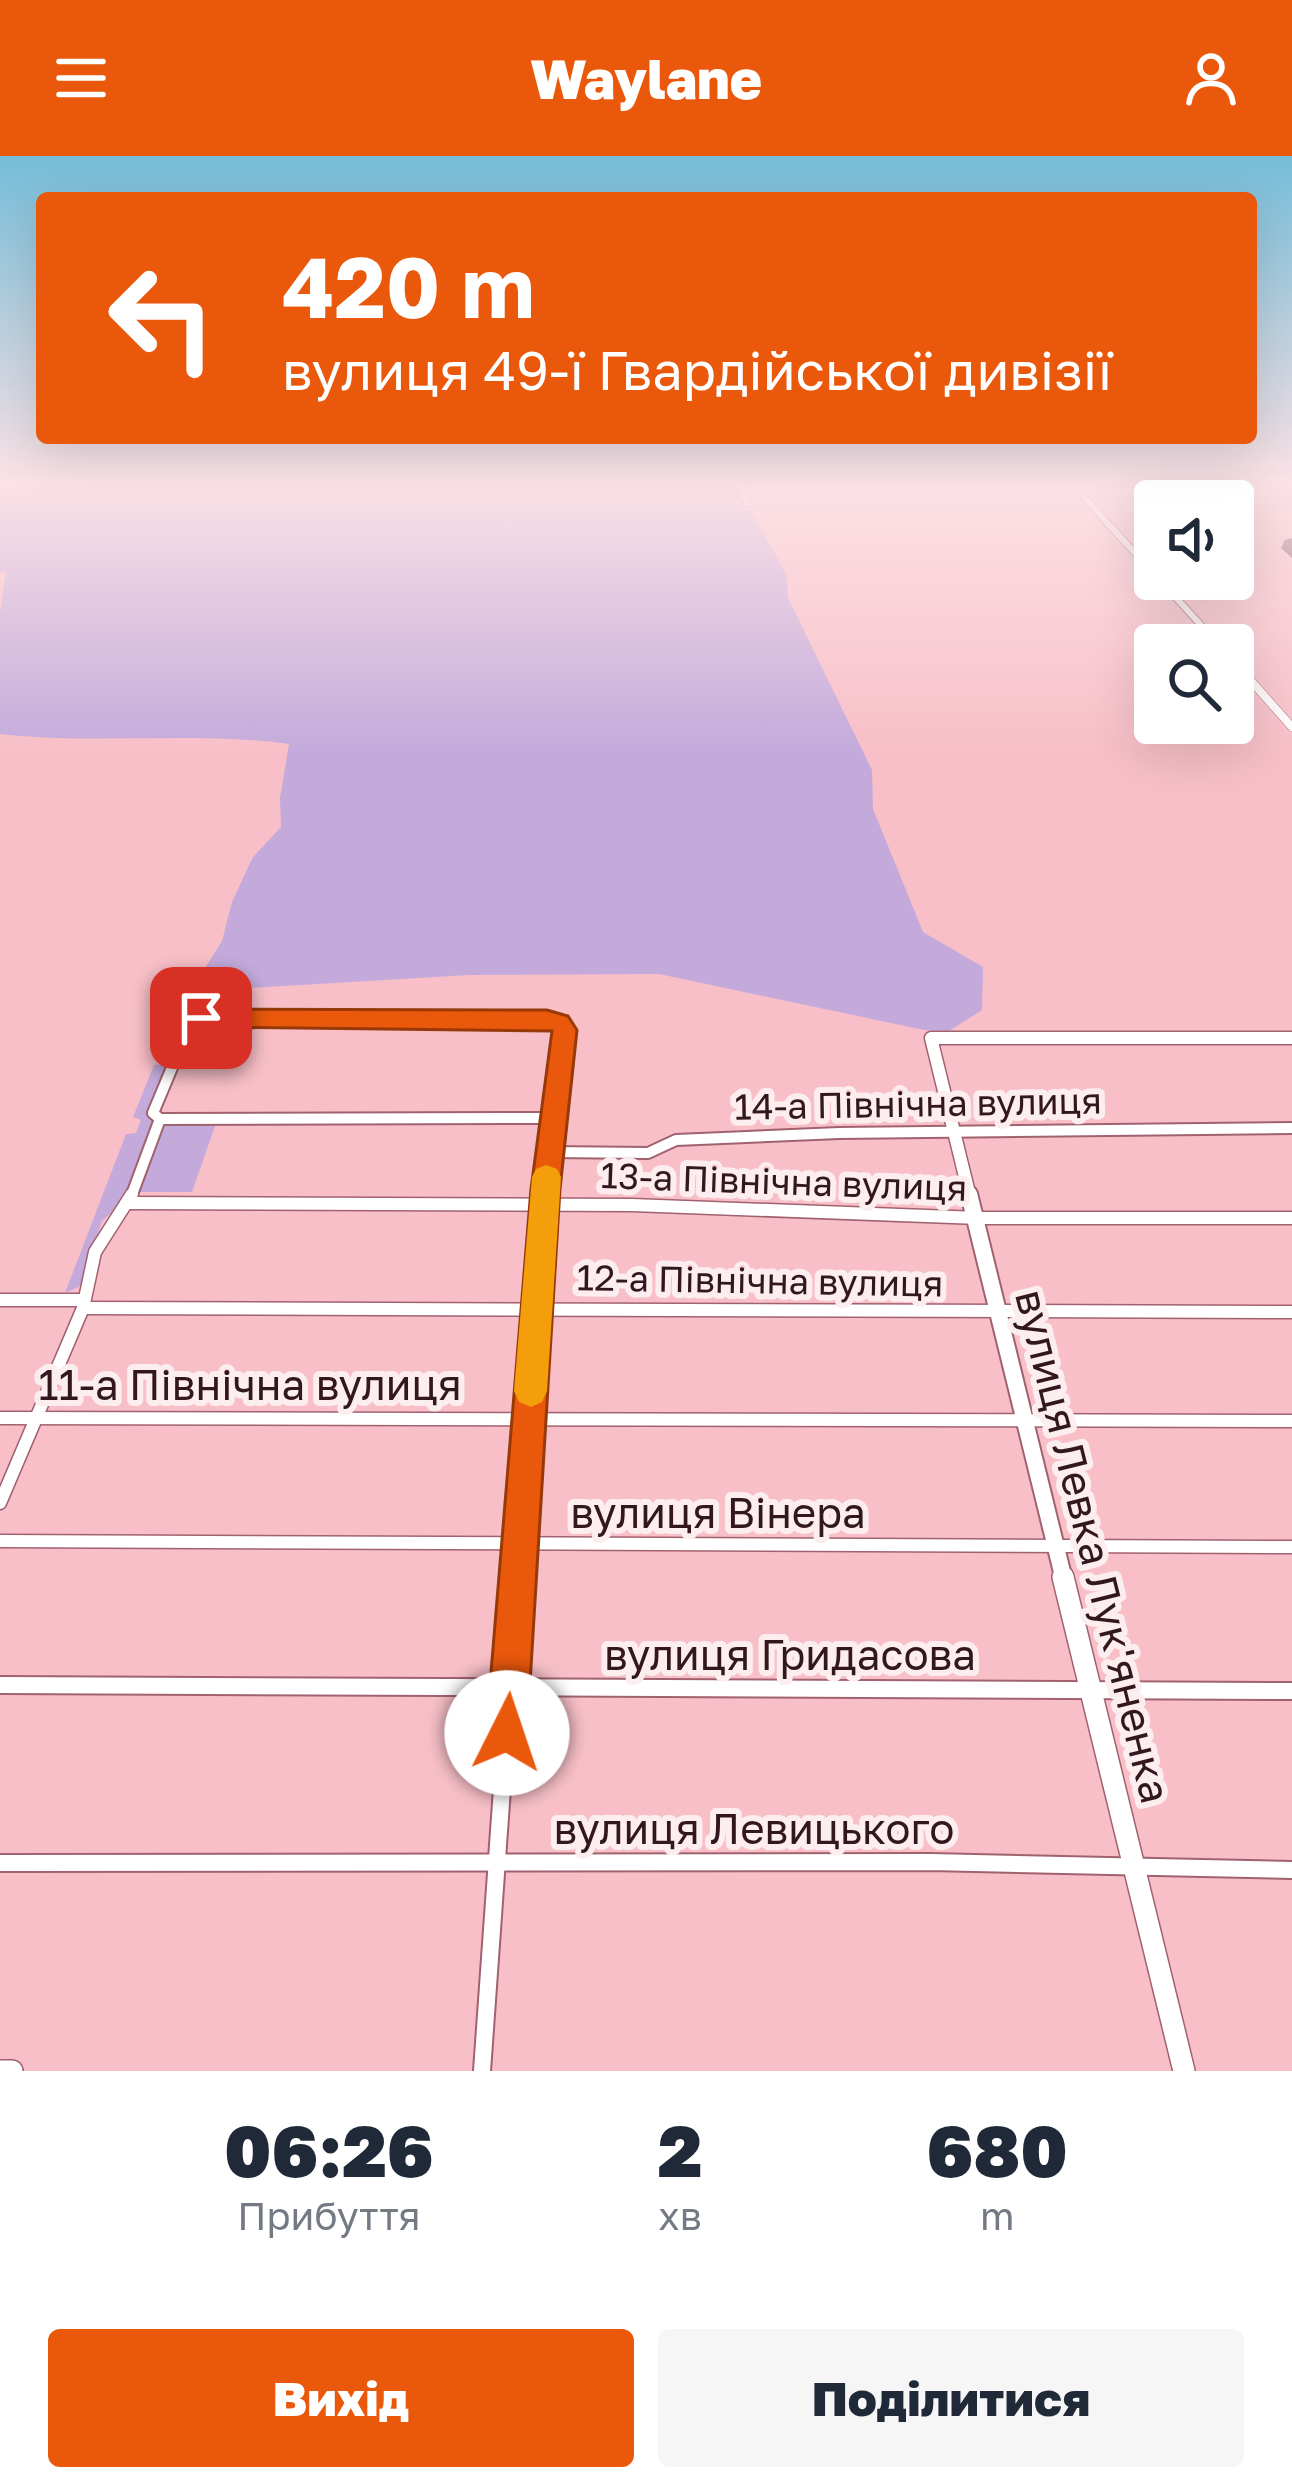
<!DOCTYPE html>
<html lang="uk">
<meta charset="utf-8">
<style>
body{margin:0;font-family:"Golos Text",sans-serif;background:#f6f6f7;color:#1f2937;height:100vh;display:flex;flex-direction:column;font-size:45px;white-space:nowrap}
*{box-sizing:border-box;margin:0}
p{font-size:39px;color:#747a83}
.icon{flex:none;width:66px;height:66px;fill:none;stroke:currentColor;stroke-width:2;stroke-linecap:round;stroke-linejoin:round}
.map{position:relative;height:1915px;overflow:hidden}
.drawer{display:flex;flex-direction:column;background:#fff;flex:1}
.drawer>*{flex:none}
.guide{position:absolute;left:36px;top:36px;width:1221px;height:252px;border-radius:12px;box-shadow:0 12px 48px #0002;background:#ea580c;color:#fff;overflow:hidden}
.tools{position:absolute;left:1134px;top:324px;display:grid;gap:24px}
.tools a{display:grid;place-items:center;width:120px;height:120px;border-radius:12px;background:#fff;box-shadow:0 12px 48px #0002;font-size:60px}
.pin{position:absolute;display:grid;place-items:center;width:102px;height:102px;color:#fff;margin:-51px;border-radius:24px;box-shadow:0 6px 18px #0006}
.me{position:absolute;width:132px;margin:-66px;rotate:4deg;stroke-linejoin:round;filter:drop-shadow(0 0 9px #0008)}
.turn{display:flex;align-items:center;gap:42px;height:252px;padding:0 48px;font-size:54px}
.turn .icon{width:156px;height:156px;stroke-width:2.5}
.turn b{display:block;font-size:84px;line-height:102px}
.eta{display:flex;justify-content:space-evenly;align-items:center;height:204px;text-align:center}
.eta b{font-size:72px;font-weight:800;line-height:84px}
.action{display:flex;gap:24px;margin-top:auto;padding:24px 48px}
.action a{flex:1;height:138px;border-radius:12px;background:#ea580c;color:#fff;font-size:48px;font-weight:800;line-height:138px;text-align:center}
.action a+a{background:#f6f6f7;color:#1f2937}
header{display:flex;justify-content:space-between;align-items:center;height:156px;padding:0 48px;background:#ea580c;color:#fff;font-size:54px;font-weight:800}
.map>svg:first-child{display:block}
.green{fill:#c3aadb}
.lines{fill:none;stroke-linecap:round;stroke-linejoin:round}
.minor-far4-casing{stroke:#a1626f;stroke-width:8}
.minor-far3-casing{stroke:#a1626f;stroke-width:9}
.minor-far2-casing{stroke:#a1626f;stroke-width:14}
.minor-far1-casing{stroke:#a1626f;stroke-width:15}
.minor-casing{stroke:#a1626f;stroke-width:20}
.tertiary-far2-casing{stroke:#a1626f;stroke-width:15}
.tertiary-far1-casing{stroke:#a1626f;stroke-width:20}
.tertiary-casing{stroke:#a1626f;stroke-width:24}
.minor-far4{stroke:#fff;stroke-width:6}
.minor-far3{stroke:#fff;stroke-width:8}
.minor-far2{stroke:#fff;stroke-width:10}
.minor-far1{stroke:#fff;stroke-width:12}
.minor{stroke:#fff;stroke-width:16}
.tertiary-far2{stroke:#fff;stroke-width:12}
.tertiary-far1{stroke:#fff;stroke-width:16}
.tertiary{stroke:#fff;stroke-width:21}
.wall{fill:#62344d}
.route{fill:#ea580c;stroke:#983908;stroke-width:3}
.slow{fill:#f59e0b}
.labels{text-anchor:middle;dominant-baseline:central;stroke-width:12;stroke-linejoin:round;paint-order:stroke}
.street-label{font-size:36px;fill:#32181e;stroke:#fcedef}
.near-street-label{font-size:42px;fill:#32181e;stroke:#fcedef}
</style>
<header><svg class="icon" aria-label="menu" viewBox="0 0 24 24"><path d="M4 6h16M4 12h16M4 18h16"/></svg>Waylane<svg class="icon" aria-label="person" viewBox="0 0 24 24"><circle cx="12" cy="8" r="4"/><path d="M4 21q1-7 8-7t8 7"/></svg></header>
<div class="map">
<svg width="1292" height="1915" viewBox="0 0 1292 1915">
<rect width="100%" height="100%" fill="#f8bfc8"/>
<g class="green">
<path d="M0 329H737L787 420 788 442 872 614 873 653 923 776 983 811 982 854 949 875 924 874 659 818 469 819 231 833 207 840 190 860 195 828 222 785 232 746 253 701 281 671 280 642 289 588C193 575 96 589 0 578V457L6 415 0 416Z"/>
<polygon points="168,908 149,959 155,967 130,1040 102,1065 81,1130 65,1137 126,978 136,977 141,964 133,961 154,909"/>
<polygon points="216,967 192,1036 136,1036 162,969"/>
</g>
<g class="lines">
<defs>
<g id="minor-far4">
<polyline points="741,329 747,347"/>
<polyline points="1073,329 1155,419"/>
<polyline points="1159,423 1219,489"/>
<polyline points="1233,505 1239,511"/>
</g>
<polyline id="minor-far3" points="1236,508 1292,571"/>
<g id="minor-far2">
<polygon points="198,863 547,863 565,874 554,962 160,963 153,957 189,871"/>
<polyline points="549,996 648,997 676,984 839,977 1292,972"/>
<polyline points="131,1041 160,963"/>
<polyline points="544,1041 554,962"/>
</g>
<g id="minor-far1">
<polyline points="129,1047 632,1049 979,1062 1292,1062"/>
<polyline points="0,1144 81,1144"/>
<polyline points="83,1152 1292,1156"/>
<polyline points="0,1262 1292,1265"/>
<polyline points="0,1347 83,1152 95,1096 132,1038"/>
<polyline points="0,1385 1292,1391"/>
<polyline points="517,1424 545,1038"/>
</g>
<g id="minor">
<polyline points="0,1529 1292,1535"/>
<polyline points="0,1707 931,1706 1292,1714"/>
<polyline points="482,1915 517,1421"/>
</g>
<polyline id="tertiary-far2" points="970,1041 931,882 1292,882"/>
<polyline id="tertiary-far1" points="969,1038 1064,1424"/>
<g id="tertiary">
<polyline points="1063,1421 1184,1915"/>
<polyline points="0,1915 12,1915"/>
</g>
</defs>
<use href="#minor-far4" class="minor-far4-casing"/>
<use href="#minor-far3" class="minor-far3-casing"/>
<use href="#minor-far2" class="minor-far2-casing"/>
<use href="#minor-far1" class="minor-far1-casing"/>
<use href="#minor" class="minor-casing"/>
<use href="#tertiary-far2" class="tertiary-far2-casing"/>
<use href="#tertiary-far1" class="tertiary-far1-casing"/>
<use href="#tertiary" class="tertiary-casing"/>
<use href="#minor-far4" class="minor-far4"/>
<use href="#minor-far3" class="minor-far3"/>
<use href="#minor-far2" class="minor-far2"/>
<use href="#minor-far1" class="minor-far1"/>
<use href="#minor" class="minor"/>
<use href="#tertiary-far2" class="tertiary-far2"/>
<use href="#tertiary-far1" class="tertiary-far1"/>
<use href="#tertiary" class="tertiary"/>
</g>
<polygon class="wall" points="1292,382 1292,402 1281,392 1285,384"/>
<linearGradient id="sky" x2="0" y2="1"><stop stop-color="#75bdd8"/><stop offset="0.55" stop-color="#fce2e6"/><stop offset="1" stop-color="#fce2e6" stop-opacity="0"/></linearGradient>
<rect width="1292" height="597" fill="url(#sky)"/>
<polygon class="route" points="201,853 547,854 568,860 577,874 560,1033 527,1577 521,1591 507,1597 492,1591 486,1577 531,1033 552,875 201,871 189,862"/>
<polygon class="slow" points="546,1009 557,1013 561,1021 547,1235 542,1246 531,1251 519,1246 514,1235 532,1021 536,1013"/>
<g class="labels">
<g class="street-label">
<text transform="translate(918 947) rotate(-1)">14-а Північна вулиця</text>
<text transform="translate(784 1025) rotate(2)">13-а Північна вулиця</text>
<text transform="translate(760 1124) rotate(1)">12-а Північна вулиця</text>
</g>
<g class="near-street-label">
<text x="250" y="1228">11-а Північна вулиця</text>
<text x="718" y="1356">вулиця Вінера</text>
<text transform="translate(1094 1390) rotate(76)">вулиця Левка Лук'яненка</text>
<text x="790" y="1498">вулиця Гридасова</text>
<text x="754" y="1672">вулиця Левицького</text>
</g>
</g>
</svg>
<div class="tools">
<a><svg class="icon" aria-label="sound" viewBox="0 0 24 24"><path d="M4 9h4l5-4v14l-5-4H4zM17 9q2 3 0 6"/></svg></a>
<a><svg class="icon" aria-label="search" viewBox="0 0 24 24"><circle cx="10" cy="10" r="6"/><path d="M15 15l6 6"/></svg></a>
</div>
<div class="pin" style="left:201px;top:862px;background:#d93025"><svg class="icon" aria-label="arrive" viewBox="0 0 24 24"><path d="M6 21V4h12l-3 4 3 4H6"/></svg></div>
<svg class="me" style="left:507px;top:1577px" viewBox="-20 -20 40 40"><circle r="19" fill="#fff"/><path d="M0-13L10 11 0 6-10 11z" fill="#ea580c"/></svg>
<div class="guide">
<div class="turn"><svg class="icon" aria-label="left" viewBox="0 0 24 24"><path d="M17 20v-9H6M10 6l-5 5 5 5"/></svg><div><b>420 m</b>вулиця 49-ї Гвардійської дивізії</div></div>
</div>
</div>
<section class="drawer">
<div class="eta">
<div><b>06:26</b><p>Прибуття</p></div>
<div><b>2</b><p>хв</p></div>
<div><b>680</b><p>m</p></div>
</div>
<div class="action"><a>Вихід</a><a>Поділитися</a></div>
</section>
